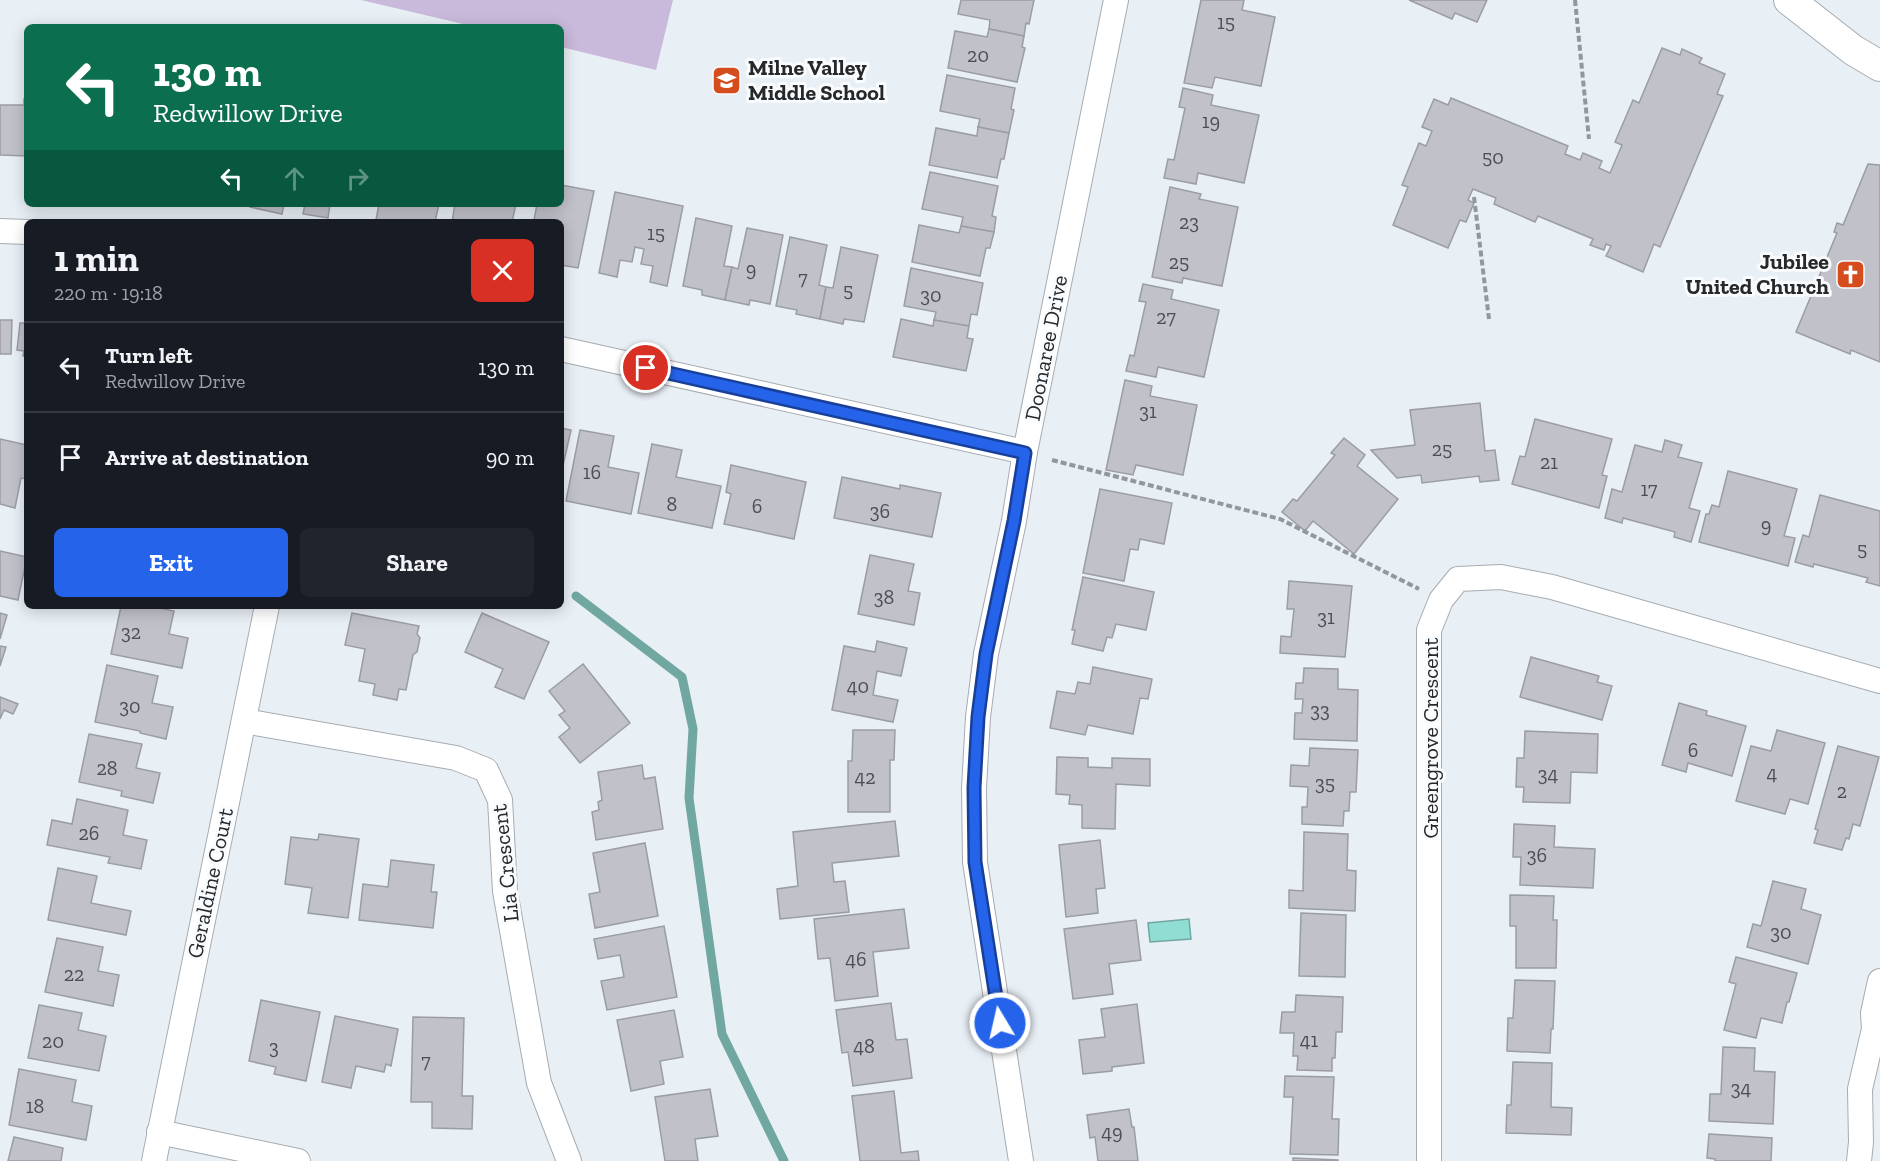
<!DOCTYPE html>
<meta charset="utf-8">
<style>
body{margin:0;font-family:"Zilla Slab",serif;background:#20242c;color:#f1f3f6;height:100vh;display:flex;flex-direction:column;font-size:22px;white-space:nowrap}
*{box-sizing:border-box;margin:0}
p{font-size:20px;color:#9ea1a6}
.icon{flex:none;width:33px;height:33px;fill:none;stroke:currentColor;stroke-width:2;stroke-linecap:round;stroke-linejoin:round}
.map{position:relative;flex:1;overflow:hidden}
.sheet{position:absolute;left:24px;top:219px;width:540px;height:390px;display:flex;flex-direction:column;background:#171b24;border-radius:9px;box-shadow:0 3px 15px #0003}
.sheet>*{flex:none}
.guide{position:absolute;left:24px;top:24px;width:540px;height:183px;border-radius:9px;box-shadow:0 3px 15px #0003;background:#0b6e4f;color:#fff;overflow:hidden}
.pin{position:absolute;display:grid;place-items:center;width:51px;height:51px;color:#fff;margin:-26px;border:3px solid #fff;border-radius:50%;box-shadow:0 2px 6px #0007}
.me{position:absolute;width:66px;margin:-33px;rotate:351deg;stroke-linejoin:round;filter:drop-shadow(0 0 4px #0008)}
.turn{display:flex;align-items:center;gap:21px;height:126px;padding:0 30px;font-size:27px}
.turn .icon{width:78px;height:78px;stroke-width:2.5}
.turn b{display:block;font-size:42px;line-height:51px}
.lanes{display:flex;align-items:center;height:57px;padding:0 30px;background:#0003;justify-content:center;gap:30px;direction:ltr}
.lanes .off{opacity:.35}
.round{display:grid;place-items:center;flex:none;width:63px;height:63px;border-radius:9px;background:#20242c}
.head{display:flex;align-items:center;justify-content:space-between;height:102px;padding:0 30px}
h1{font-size:36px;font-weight:700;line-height:45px}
.action{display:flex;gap:12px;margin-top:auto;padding:12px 30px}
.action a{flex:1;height:69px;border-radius:9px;background:#2563eb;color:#fff;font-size:24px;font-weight:700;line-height:69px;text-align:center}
.action a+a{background:#20242c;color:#f1f3f6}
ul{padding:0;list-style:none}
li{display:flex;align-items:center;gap:18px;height:90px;padding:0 30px;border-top:2px solid #363941}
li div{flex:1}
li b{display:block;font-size:22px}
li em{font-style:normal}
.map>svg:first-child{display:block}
.green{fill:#c9b9db}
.water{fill:#90ded3;stroke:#70a7a0;stroke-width:1.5}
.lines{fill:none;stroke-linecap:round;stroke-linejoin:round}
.stream{stroke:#70a7a0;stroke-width:9}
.building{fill:#c0c1c9;stroke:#9b9da4;stroke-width:1.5}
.minor-casing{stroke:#a6acb2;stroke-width:26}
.tertiary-casing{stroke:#a6acb2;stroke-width:32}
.path{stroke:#92979b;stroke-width:4;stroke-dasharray:6 3;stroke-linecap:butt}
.minor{stroke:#fff;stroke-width:24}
.tertiary{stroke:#fff;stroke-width:30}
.route-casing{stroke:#184099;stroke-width:15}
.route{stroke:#2563eb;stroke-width:10}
.labels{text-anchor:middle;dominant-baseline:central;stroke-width:6;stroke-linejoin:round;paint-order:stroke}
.number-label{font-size:20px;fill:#4c4e52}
.poi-label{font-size:22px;font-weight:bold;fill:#26282a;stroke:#f9fcfe;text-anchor:start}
.street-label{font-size:22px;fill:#26282a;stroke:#f9fcfe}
</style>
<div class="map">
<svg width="1880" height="1161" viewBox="0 0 1880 1161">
<rect width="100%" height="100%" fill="#e8eff5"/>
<polygon class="green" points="361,0 673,0 656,70 561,47 561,27 476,27"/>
<polygon class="water" points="1189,919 1191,939 1150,942 1148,923"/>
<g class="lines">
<polyline class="stream" points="576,596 682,677 693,729 689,798 722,1034 784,1161"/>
</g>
<g class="building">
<polygon points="961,0 1034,0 1029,24 1026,23 1024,36 989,29 990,20 958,14"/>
<polygon points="1201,0 1244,0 1242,10 1275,17 1261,86 1215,77 1212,88 1184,83"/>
<polygon points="1409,0 1487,0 1477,22 1455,13 1452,19"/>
<polygon points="989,29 1024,36 1022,47 1025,48 1017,82 948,68 955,31 987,37"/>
<polygon points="1662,48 1680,55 1682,49 1702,58 1699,63 1725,74 1717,94 1723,96 1660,247 1654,244 1643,272 1606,256 1611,246 1606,244 1604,250 1590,245 1593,239 1538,216 1535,222 1494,204 1496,198 1473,189 1468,200 1474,203 1466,222 1460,220 1448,248 1393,225 1408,187 1402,185 1419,143 1426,146 1432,131 1422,127 1434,99 1448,105 1451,98 1568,146 1565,154 1580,160 1583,153 1602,161 1599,168 1610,173 1622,145 1615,142 1633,100 1639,103"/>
<polygon points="947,75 1015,88 1011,109 1014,110 1009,133 978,127 980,119 940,111"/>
<polygon points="1183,88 1213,95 1211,105 1259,115 1244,183 1198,173 1196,184 1164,178 1168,159 1174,160 1185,108 1179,107"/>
<polygon points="24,99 27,99 27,156 0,155 0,105 24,105"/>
<polygon points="978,127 1009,133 1004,159 1001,159 997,178 929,165 936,128 977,136"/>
<polygon points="1868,164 1880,165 1880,362 1851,350 1850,354 1796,332 1837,233 1834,232 1837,223 1843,225"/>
<polygon points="930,172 998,186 992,216 996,217 994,232 961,226 963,217 922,209"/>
<polygon points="561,185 594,191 578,268 561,265 561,222 534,220 537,204 561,204"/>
<polygon points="1170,187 1201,194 1199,199 1238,207 1222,286 1183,278 1182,283 1152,277"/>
<polygon points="615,192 683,206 667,286 650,282 653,266 641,264 644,249 635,247 632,262 620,260 617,277 599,273"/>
<polygon points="249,204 284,204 282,214 250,207"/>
<polygon points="305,204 330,204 328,218 303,214"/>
<polygon points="379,204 439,204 435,222 387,222 376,220"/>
<polygon points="455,204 516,204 512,222 452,222"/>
<polygon points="696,218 732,226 724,266 732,267 725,300 702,295 702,290 683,286"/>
<polygon points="919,225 959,233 961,226 994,232 990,248 986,248 980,276 912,262"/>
<polygon points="747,228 783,235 770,304 750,300 749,305 725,300 732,267 738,269"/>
<polygon points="790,237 827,245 819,285 826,287 820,319 796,314 797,310 776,306"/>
<polygon points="841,247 878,255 864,322 844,319 843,324 820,319 826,287 833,288"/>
<polygon points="911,268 983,283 977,315 971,314 969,326 934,320 936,312 904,306"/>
<polygon points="1143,284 1173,290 1171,299 1219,310 1204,377 1158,367 1156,377 1126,371 1130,355 1134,356 1146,302 1139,301"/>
<polygon points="901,319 933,326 934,320 969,326 967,338 973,339 966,371 893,357"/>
<polygon points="0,320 12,320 11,354 0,354"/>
<polygon points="20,323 27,323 27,356 23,356 24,351 17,350"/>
<polygon points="1125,380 1152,386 1150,396 1197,405 1183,475 1136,465 1133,475 1106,470"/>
<polygon points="1480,403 1485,451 1495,450 1499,480 1480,482 1479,476 1422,483 1421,475 1397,478 1371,450 1415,445 1410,410"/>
<polygon points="1535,419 1612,439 1602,475 1607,476 1599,508 1512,484 1520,456 1525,457"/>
<polygon points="561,428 571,430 561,474"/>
<polygon points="580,430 614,436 608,467 639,473 631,514 566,501"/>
<polygon points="1344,438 1365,455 1357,466 1398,499 1354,554 1313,521 1305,531 1282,512 1293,499 1297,501 1335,455 1331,453"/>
<polygon points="0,439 27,445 27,479 21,478 15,508 0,504"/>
<polygon points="1665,440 1682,445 1678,457 1702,463 1689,508 1700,511 1691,542 1674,537 1675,532 1623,518 1622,523 1605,518 1612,489 1622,492 1635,445 1662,452"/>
<polygon points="652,444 682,450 676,477 721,486 712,528 638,513"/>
<polygon points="731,465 806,482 794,539 724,524 731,494 726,492"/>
<polygon points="1728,471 1797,489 1784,536 1795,538 1788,566 1699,542 1706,514 1709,514 1712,505 1719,507"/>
<polygon points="842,477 900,489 900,485 941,493 932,537 834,518"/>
<polygon points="1100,489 1172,503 1164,544 1140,539 1138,550 1130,549 1124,581 1083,573"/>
<polygon points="1820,495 1880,511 1880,586 1866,582 1868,578 1814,564 1813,567 1795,562 1803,535 1809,537"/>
<polygon points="0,551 27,557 18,600 0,596"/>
<polygon points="870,555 914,564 908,591 920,593 914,625 858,614"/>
<polygon points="1083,577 1154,592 1146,630 1116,624 1112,638 1107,637 1103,651 1072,644 1075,630 1072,630"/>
<polygon points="1289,581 1352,586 1345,657 1280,653 1281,636 1291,637 1294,609 1287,609"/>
<polygon points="121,606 150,606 174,611 169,634 188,638 182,668 111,654"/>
<polygon points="0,613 7,615 0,639"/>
<polygon points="352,613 419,626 417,634 420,638 417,652 413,655 406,690 399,689 397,700 373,695 375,684 359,681 365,649 345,645"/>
<polygon points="482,613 549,642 524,699 495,687 503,669 465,652"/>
<polygon points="877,641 907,648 901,676 877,671 873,695 898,700 893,722 832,710 844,646 875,652"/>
<polygon points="0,646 6,647 0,666"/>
<polygon points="1531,657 1599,676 1597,682 1612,686 1602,720 1520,697"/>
<polygon points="583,664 630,723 580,763 559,737 570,728 559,715 565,711 549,691"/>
<polygon points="107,665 158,676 152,703 173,707 166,739 140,733 140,731 95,722"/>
<polygon points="1093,667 1152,679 1148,699 1140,698 1133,734 1088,725 1085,735 1050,728 1057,691 1075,694 1078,682 1090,684"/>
<polygon points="1304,668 1338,669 1338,689 1358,690 1357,741 1294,739 1295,713 1302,713 1303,699 1295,699 1296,683 1303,683"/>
<polygon points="0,697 18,704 13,714 4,710 0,719"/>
<polygon points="1679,703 1707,711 1706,715 1746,726 1732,776 1688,763 1686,772 1662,765"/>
<polygon points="853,730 895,730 894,760 890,760 890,812 848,812 848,761 852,761"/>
<polygon points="1777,730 1825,743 1808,804 1790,799 1785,814 1736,801 1751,746 1771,751"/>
<polygon points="1525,731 1598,734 1597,773 1571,772 1570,803 1523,802 1524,787 1516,787 1517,758 1524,758"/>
<polygon points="89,734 142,744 136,768 160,773 153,803 121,796 122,791 79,782"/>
<polygon points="1838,746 1879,757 1860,826 1853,824 1849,839 1846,838 1842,850 1814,843 1818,830 1815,829"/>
<polygon points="1310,748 1358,750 1356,792 1350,792 1349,811 1344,811 1343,826 1302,824 1302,807 1307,807 1308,787 1290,786 1291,765 1309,766"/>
<polygon points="1057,757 1088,758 1088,767 1112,768 1112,758 1150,759 1150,786 1116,784 1115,829 1082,828 1082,805 1069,804 1070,795 1056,794"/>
<polygon points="642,765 644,779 655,777 663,829 596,840 592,812 599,810 598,802 602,800 598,772"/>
<polygon points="77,799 128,810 123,835 147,840 141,869 108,863 110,857 47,845 52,820 72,824"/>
<polygon points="895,821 899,856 832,863 834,882 845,881 849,912 780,919 777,889 798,886 793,832"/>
<polygon points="1514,824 1555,826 1554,847 1595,849 1593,888 1520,885 1521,857 1513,857"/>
<polygon points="1304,832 1348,834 1347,870 1356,871 1355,911 1289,908 1289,890 1303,891"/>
<polygon points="319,834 359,839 348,918 308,913 312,888 285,884 291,837 318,840"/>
<polygon points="1100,840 1105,888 1096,889 1098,913 1066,917 1059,845"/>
<polygon points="645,843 658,916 595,928 589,894 600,892 593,853"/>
<polygon points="391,860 434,865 431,892 437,892 433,928 359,920 363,884 388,887"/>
<polygon points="58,868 97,876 91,903 131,911 126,935 48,920"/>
<polygon points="1773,881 1806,889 1801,909 1821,915 1808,964 1747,947 1753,924 1761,926"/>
<polygon points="1510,895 1554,896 1553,920 1557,920 1556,968 1516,968 1516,926 1510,926"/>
<polygon points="904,909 909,948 873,952 878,996 835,1001 830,958 818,959 814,919"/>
<polygon points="1301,913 1346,915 1345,977 1299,976"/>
<polygon points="1136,920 1141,960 1109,964 1113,994 1073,999 1064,929"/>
<polygon points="664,926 677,997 607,1010 601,981 624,977 620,955 598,959 594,939"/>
<polygon points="57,938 103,947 98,971 119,975 113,1006 45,992"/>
<polygon points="1736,957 1797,973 1789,1002 1787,1002 1782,1023 1761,1018 1756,1038 1724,1030 1736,984 1729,982"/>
<polygon points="1515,980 1555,981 1553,1029 1551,1029 1550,1053 1507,1051 1508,1018 1513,1018"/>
<polygon points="1296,995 1343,997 1342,1032 1336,1032 1335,1058 1332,1058 1332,1071 1297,1070 1298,1056 1293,1056 1294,1033 1280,1033 1282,1012 1295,1012"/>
<polygon points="261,1000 320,1012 306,1081 274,1074 276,1067 249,1061"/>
<polygon points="891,1003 896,1040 907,1039 912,1078 853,1086 848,1052 842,1053 836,1010"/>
<polygon points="1137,1004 1144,1063 1112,1067 1112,1071 1083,1074 1079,1040 1105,1037 1101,1009"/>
<polygon points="39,1005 82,1013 78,1030 106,1036 99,1071 28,1058"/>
<polygon points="674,1010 683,1057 660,1061 664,1084 631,1091 617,1020"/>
<polygon points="335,1016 398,1029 391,1066 386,1064 384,1072 356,1066 351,1088 322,1082"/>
<polygon points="413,1017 464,1018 462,1096 473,1096 472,1129 432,1128 432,1102 411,1102"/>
<polygon points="1723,1047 1755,1048 1754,1071 1775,1072 1773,1124 1709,1121 1710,1094 1721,1094"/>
<polygon points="1513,1062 1552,1063 1551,1107 1572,1108 1571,1135 1506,1133 1507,1105 1511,1105"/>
<polygon points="19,1069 76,1080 72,1102 92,1106 86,1140 9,1125"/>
<polygon points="1285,1076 1334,1077 1332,1119 1339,1119 1338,1155 1290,1154 1293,1097 1284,1097"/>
<polygon points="710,1089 718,1136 695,1139 698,1161 665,1161 655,1097"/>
<polygon points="894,1091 901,1153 918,1151 919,1161 860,1161 852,1096"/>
<polygon points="1129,1109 1132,1127 1134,1127 1138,1161 1098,1161 1095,1137 1090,1138 1087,1115"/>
<polygon points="1709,1134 1772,1138 1771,1161 1715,1161 1715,1159 1707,1158"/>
<polygon points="14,1137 63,1148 61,1161 8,1161"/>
<polygon points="1293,1158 1338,1160 1338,1161 1293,1161"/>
</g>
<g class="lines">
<defs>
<g id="minor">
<polyline points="0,231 27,232"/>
<polyline points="561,349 1025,452"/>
<polyline points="244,721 456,758 486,770 500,800 505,891 539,1083 569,1161"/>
<polyline points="159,1132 298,1161"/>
<polyline points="154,1161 267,606"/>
<polyline points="1021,1161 975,862 974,788 978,717 986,654 1014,521 1025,452 1116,0"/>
<polyline points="1429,1161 1429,630 1441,600 1458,579 1501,577 1552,587 1880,681"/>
<polyline points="1859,1161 1861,1142 1860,1089 1874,1029 1873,1013 1880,981"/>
</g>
<polyline id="tertiary" points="1789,0 1853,50 1880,66"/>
</defs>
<use href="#minor" class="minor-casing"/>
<use href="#tertiary" class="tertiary-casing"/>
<g class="path">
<polyline points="1575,0 1589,139"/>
<polyline points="1474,197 1489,319"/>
<polyline points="1052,460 1280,519 1419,589"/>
</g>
<use href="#minor" class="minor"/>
<use href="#tertiary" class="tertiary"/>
</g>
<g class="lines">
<defs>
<polyline id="route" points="646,368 1025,453 1014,521 986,654 978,717 974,788 975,862 1000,1023"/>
</defs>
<use href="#route" class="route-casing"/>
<use href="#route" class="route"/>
</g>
<defs>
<symbol id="school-square" viewBox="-11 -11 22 22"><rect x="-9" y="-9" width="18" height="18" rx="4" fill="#d54d1d" stroke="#f9fcfe"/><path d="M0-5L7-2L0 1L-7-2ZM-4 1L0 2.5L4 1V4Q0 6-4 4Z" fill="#fff"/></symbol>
<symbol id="church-square" viewBox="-11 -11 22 22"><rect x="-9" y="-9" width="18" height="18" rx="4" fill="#d54d1d" stroke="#f9fcfe"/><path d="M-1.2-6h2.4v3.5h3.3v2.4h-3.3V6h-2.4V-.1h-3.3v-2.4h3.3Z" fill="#fff"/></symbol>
</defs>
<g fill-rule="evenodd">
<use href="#school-square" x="710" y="64" width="33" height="33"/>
<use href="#church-square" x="1834" y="258" width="33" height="33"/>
</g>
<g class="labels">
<g class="number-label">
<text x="1226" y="22">15</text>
<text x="978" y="55">20</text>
<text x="1211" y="121">19</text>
<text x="1493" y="157">50</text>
<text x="1189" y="222">23</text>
<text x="656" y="233">15</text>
<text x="1179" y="262">25</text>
<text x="751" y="269">9</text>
<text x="803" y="278">7</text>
<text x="848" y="290">5</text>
<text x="931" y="295">30</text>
<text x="1166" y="317">27</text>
<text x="1148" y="411">31</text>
<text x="1442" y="449">25</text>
<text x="1549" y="462">21</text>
<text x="592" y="472">16</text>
<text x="1649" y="489">17</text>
<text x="672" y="504">8</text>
<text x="757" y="506">6</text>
<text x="880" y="511">36</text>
<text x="1766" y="525">9</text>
<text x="1862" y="549">5</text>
<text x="884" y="597">38</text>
<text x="1326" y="617">31</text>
<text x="131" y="632">32</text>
<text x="858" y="686">40</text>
<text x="130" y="706">30</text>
<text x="1320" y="710">33</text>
<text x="1693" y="750">6</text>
<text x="107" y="768">28</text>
<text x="1772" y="773">4</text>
<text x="1548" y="774">34</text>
<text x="865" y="777">42</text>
<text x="1325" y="783">35</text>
<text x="1842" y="791">2</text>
<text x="89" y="833">26</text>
<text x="1537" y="855">36</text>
<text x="1781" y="932">30</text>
<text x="856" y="959">46</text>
<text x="74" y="974">22</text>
<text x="1309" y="1040">41</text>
<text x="53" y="1041">20</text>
<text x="864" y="1046">48</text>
<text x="274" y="1047">3</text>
<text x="426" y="1061">7</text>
<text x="1741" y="1088">34</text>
<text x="35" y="1106">18</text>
<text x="1112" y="1132">49</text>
</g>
<g class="poi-label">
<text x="748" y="67">Milne Valley<tspan x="748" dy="25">Middle School</tspan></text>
<text x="1829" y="261" text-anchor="end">Jubilee<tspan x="1829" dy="25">United Church</tspan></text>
</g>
<g class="street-label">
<text transform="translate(1046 348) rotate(-79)">Doonaree Drive</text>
<text transform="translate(1430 738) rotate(-90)">Greengrove Crescent</text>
<text transform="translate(505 863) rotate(-96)">Lia Crescent</text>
<text transform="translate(210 883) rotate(-78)">Geraldine Court</text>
</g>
</g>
</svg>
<div class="pin" style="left:646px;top:368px;background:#d93025"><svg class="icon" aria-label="arrive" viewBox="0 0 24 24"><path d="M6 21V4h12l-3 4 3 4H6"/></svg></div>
<svg class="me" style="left:1000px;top:1023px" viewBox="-20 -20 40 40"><circle r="17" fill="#2563eb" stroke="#fff" stroke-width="3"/><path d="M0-11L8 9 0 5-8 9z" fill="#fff"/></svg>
<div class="guide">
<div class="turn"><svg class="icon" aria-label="left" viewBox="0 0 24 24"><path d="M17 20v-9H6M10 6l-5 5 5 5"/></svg><div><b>130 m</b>Redwillow Drive</div></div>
<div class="lanes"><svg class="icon" aria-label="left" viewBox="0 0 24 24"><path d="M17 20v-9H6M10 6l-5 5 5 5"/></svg><svg class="icon off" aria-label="ahead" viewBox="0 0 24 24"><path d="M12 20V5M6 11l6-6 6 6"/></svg><svg class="icon off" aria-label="right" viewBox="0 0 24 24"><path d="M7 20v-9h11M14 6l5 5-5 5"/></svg></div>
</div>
<section class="sheet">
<div class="head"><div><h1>1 min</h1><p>220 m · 19:18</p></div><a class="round" style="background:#d93025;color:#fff"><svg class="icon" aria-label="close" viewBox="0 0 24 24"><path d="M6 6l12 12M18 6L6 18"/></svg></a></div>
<ul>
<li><svg class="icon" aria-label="left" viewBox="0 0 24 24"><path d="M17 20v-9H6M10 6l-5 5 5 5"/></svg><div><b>Turn left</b><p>Redwillow Drive</p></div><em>130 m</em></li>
<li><svg class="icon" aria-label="arrive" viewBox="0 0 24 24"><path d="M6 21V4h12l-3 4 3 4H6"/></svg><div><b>Arrive at destination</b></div><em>90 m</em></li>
</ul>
<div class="action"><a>Exit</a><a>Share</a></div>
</section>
</div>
